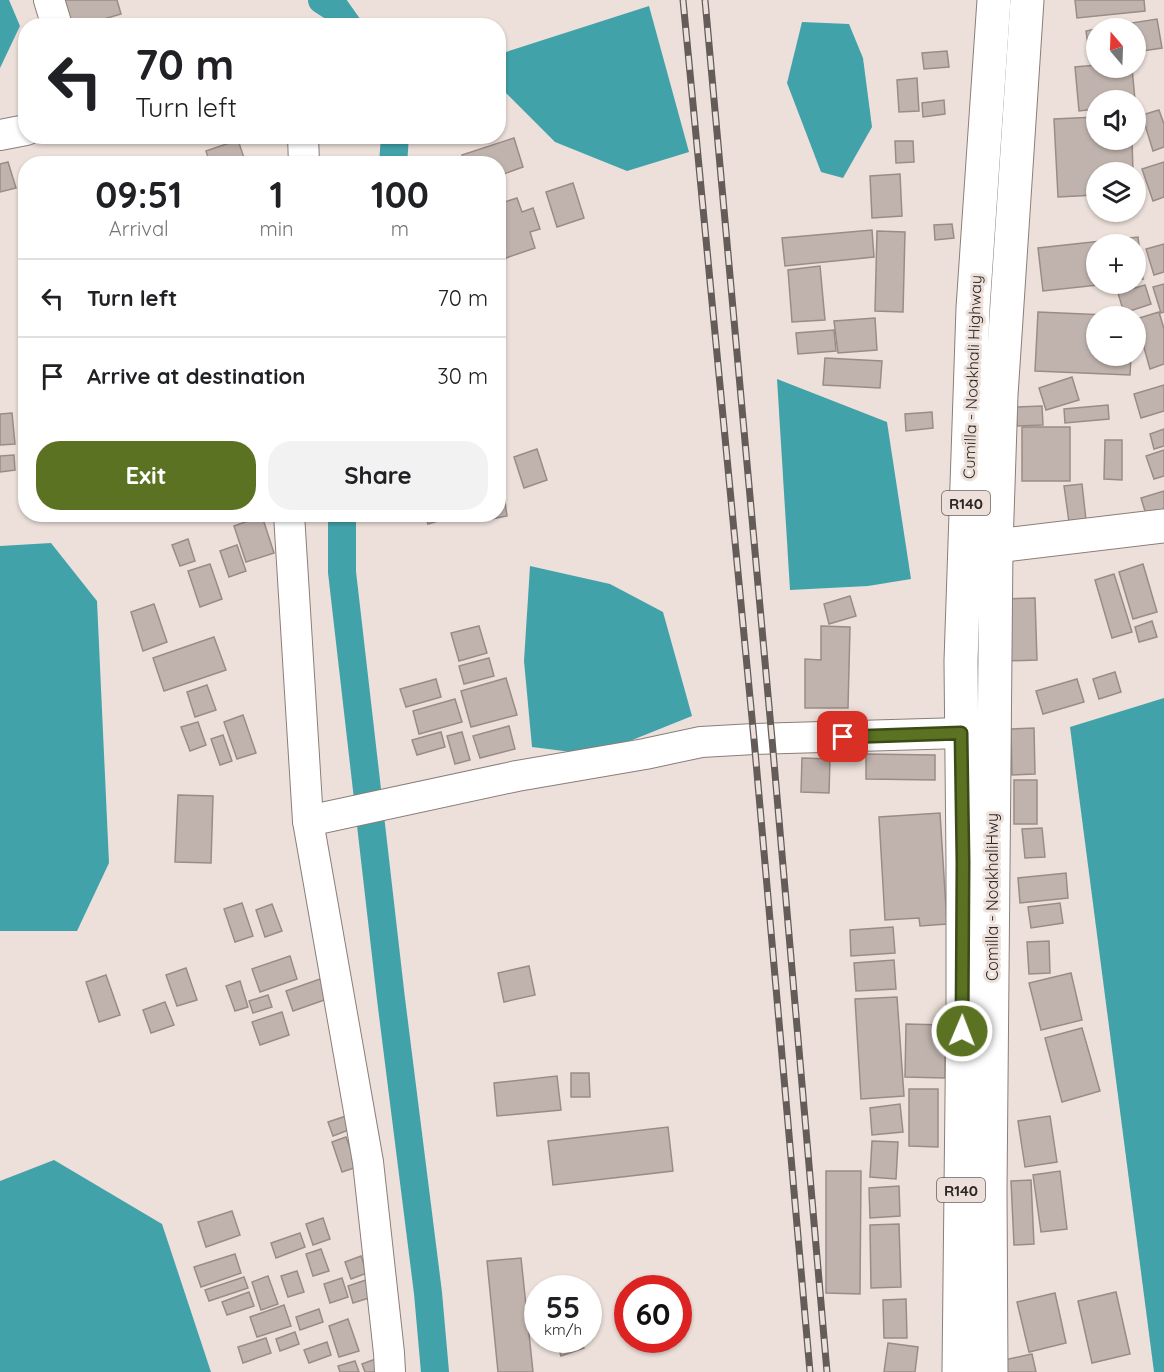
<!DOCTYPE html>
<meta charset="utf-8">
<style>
body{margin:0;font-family:Quicksand,sans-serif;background:#f2f2f2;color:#202124;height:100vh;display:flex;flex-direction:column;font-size:22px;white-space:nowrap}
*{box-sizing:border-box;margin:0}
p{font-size:20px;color:#757577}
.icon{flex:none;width:33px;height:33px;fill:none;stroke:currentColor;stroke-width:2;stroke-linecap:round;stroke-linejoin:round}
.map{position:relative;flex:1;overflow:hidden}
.panel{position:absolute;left:18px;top:156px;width:488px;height:366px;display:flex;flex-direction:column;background:#fff;border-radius:24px;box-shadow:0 2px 4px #0004}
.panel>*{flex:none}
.banner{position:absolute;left:18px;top:18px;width:488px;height:126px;border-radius:24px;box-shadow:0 2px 4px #0004;background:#fff;color:#202124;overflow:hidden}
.needle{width:39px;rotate:341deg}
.controls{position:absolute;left:1086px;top:18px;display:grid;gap:12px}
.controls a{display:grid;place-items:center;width:60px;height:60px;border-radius:50%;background:#fff;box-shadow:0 2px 4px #0004;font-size:30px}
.speed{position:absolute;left:524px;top:1275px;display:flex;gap:12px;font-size:30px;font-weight:700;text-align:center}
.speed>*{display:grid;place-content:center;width:78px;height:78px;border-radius:50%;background:#fff;box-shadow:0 2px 4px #0004;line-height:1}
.speed small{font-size:15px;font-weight:400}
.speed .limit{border:9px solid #d22;background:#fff;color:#111}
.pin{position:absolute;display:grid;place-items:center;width:51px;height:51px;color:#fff;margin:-26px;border-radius:12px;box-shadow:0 3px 9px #0006}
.me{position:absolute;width:66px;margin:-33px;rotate:1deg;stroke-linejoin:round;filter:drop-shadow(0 0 4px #0008)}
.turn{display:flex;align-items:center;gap:21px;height:126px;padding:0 18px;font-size:27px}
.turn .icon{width:78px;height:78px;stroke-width:2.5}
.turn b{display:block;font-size:42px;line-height:51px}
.eta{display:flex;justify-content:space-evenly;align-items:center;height:102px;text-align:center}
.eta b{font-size:36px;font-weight:700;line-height:42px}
.primary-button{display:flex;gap:12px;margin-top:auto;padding:12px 18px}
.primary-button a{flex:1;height:69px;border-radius:24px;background:#5b7223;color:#fff;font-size:24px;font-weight:700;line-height:69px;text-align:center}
.primary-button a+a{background:#f2f2f2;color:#202124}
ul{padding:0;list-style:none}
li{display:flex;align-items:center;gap:18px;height:78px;padding:0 18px;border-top:2px solid #e0e0e0}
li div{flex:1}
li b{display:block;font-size:22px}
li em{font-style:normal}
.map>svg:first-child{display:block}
.water{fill:#42a2aa}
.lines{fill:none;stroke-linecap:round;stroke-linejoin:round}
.canal{stroke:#42a2aa;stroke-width:28}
.building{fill:#c0b3ae;stroke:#998c87;stroke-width:1.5}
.minor-casing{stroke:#8a7e79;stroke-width:32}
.major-casing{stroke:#8a7e79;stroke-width:35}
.minor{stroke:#fff;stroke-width:30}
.major{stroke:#fff;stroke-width:33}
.rail-casing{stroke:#635c59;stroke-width:7}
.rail{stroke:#ede0da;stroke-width:4.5;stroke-dasharray:14;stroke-linecap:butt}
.route-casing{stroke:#3b4a17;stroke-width:15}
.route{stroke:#5b7223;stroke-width:10}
.labels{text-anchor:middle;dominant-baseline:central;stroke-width:6;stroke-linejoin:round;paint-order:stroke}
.shield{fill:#ede0da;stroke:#665e5b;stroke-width:1.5}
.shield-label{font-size:15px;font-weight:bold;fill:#2c2725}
.street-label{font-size:16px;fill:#2c2725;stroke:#ede0da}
</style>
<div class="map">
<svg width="1164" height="1372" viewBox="0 0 1164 1372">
<rect width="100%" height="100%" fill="#ede0da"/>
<g class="water">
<polygon points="0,0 9,0 20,26 0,68"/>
<polygon points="649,6 689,152 627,171 555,142 505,92 506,52"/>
<polygon points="802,22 849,24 863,58 872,127 843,178 821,172 787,83"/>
<polygon points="777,379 887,422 911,579 868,586 790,590"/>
<polygon points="51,543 97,601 109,863 77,931 0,931 0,546"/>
<polygon points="530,566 610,584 663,612 692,716 595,755 532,747 524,661"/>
<polygon points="1164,698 1164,1372 1154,1372 1070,727"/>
<polygon points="54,1160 162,1224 211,1372 0,1372 0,1181"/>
</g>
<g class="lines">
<g class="canal">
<polyline points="322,0 336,9 348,26"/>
<polyline points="393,164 395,136"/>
<polyline points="342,514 342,572 391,999 428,1293 435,1372"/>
</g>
</g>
<g class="building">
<polygon points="64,0 117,0 121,14 80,26 72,26"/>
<polygon points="1075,0 1144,0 1145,11 1077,18"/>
<polygon points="1157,19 1162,48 1136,52 1136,28 1100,28"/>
<polygon points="1096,29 1096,58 1090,59 1086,31"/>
<polygon points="947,51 949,67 924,69 922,53"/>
<polygon points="1096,65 1096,68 1132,68 1135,100 1096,100 1096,109 1079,111 1075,67"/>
<polygon points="917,78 919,111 899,112 897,80"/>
<polygon points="944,100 945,114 923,117 922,103"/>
<polygon points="1159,110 1164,124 1164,147 1153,151 1142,115"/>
<polygon points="1096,117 1096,140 1132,140 1133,172 1096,172 1096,195 1058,197 1054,119"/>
<polygon points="514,138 523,167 498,176 498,164 465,164 462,155"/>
<polygon points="238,140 246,164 210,164 206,151"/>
<polygon points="895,141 913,141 914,162 896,163"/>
<polygon points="8,162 16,188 0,192 0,164"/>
<polygon points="1164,162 1164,197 1153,201 1142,169"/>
<polygon points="900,174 902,216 872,218 870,176"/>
<polygon points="573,183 584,218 557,227 546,192"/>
<polygon points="517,198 522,212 533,208 540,229 530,232 535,248 503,259 498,245 498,204"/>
<polygon points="952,224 954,238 935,240 934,225"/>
<polygon points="872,230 874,257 785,266 782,238"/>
<polygon points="877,231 905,232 903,312 875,311"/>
<polygon points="1138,237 1143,279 1136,280 1136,244 1096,244 1096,284 1108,284 1043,291 1038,248"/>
<polygon points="1164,244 1164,272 1154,275 1146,249"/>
<polygon points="820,266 825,320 792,322 788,270"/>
<polygon points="1164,284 1164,312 1161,313 1153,287"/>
<polygon points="1145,285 1151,304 1124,313 1118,293"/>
<polygon points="1038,312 1130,316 1096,316 1096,356 1131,356 1130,375 1035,371"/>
<polygon points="1159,312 1164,329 1164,364 1150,369 1136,319"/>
<polygon points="875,318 877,350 838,353 834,321"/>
<polygon points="834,330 836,351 798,354 796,333"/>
<polygon points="825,358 882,361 880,388 823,385"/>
<polygon points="1072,377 1079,400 1046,410 1039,388"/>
<polygon points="1164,385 1164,411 1141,418 1134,394"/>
<polygon points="1108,405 1109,419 1065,423 1064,409"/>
<polygon points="1042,406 1043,425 1017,426 1016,407"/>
<polygon points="932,412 933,428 906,431 905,414"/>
<polygon points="12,413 15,444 0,445 0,414"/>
<polygon points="26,415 26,455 25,455 20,416"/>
<rect x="1022" y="427" width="48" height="54"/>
<polygon points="1164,429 1164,446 1154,449 1150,434"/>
<polygon points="1105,440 1122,440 1122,480 1104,479"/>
<polygon points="537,449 547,480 524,488 514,457"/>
<polygon points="1164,450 1164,476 1154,479 1146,456"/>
<polygon points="14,455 15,470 0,472 0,456"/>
<polygon points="498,466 500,466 507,516 486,520 486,514 498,514"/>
<polygon points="1082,484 1086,520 1069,522 1064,486"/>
<polygon points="1164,491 1164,519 1149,524 1141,498"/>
<polygon points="425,514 443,514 445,519 428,524"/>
<polygon points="262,516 274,553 246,562 234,526"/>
<polygon points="188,539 195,561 180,566 172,545"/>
<polygon points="237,545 246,571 229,577 220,551"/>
<polygon points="210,564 222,599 200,607 188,571"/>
<polygon points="1143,564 1157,612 1133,619 1119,572"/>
<polygon points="1114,574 1132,632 1112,638 1095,580"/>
<polygon points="850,596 856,616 829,624 824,604"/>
<polygon points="1035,598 1037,660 1006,661 1003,599"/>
<polygon points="154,604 167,642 143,651 131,612"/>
<polygon points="1152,621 1157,637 1139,642 1135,627"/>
<polygon points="479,626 487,653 459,661 451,633"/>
<polygon points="821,626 850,627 848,708 805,708 805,659 821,660"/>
<polygon points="214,637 226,670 164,691 153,658"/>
<polygon points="489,658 494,676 464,684 459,666"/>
<polygon points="1115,672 1121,692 1099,699 1093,679"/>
<polygon points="506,678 517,715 471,727 461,691"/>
<polygon points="436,679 441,697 406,707 400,689"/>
<polygon points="1077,679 1084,702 1043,714 1036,691"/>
<polygon points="207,685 216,710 195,717 187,692"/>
<polygon points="455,699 462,722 419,734 413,711"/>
<polygon points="243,715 256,753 237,759 224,722"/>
<polygon points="198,722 206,745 190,751 181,727"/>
<polygon points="509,726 515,749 480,758 473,736"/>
<polygon points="1034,728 1035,774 1012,775 1011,729"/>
<polygon points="441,732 445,747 417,755 412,740"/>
<polygon points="462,732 470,760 455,764 447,736"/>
<polygon points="223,735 232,761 220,765 211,739"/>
<polygon points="866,754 935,755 935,780 866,779"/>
<polygon points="802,758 830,759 829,793 801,792"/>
<rect x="1014" y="780" width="23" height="44"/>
<polygon points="178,795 213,796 211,863 175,862"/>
<polygon points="940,813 947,924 920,926 919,918 885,920 879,817"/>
<polygon points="1042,828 1045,857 1025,858 1022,829"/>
<polygon points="1066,873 1068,898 1020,903 1018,878"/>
<polygon points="242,903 253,936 235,942 224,909"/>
<polygon points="1060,903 1063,923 1031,928 1028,907"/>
<polygon points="272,904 282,931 265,937 256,910"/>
<polygon points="893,927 895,953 851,956 850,930"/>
<polygon points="1049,941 1050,973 1029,974 1027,942"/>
<polygon points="290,956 297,979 260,992 252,969"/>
<polygon points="894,960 896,989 856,991 854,963"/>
<polygon points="529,966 535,995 504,1002 498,973"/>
<polygon points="186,968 197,1000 177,1006 166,975"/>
<polygon points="1071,973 1082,1020 1041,1030 1029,983"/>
<polygon points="106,975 120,1015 99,1022 86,982"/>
<polygon points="323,978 330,998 293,1011 286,991"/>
<polygon points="240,981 248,1007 235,1011 226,986"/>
<polygon points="268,995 272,1007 253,1013 249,1001"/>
<polygon points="897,997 904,1096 861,1099 855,999"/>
<polygon points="165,1002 174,1025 151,1033 143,1010"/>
<polygon points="282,1012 289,1035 260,1045 252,1022"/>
<polygon points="906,1024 945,1025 945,1078 905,1077"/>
<polygon points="1082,1028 1100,1091 1062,1102 1045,1038"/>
<polygon points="571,1073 589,1073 590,1097 571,1097"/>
<polygon points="557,1076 561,1110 497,1116 494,1083"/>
<polygon points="909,1089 938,1089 938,1147 909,1146"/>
<polygon points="900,1104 903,1132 872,1135 870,1108"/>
<polygon points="346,1116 351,1129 333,1136 328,1122"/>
<polygon points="1050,1116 1057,1162 1025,1167 1018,1121"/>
<polygon points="668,1127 673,1171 553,1185 548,1141"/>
<polygon points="346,1137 357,1167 342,1172 332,1142"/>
<polygon points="872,1141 898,1142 896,1179 870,1177"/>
<polygon points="826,1171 861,1171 860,1294 826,1293"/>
<polygon points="1060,1171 1067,1229 1041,1232 1033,1175"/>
<polygon points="1031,1180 1034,1244 1014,1245 1011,1181"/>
<polygon points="899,1186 900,1216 870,1218 869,1188"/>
<polygon points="232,1211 240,1235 206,1247 198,1222"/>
<polygon points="323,1218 330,1239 313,1245 306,1224"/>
<polygon points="899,1224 901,1287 871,1288 870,1225"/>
<polygon points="300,1233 305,1247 276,1258 271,1243"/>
<polygon points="321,1249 329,1271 313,1276 306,1254"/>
<polygon points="235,1254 241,1273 201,1287 194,1267"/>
<polygon points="361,1256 367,1273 351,1279 345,1262"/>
<polygon points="521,1258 533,1372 498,1372 487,1261"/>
<polygon points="297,1271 304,1292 288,1297 281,1276"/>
<polygon points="268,1276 278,1304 261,1310 252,1282"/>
<polygon points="244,1277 248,1288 209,1301 205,1290"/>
<polygon points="342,1278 348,1297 330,1303 324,1284"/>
<polygon points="366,1280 372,1297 353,1303 348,1286"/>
<polygon points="249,1292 254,1306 227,1315 222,1302"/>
<polygon points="1116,1292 1130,1354 1092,1363 1078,1301"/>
<polygon points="1055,1293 1066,1343 1029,1352 1017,1302"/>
<polygon points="906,1299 907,1338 884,1338 883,1300"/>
<polygon points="284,1305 291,1326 257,1337 250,1317"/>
<polygon points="319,1309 323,1322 300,1330 296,1317"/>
<polygon points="348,1319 359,1351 339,1357 329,1326"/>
<polygon points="295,1332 299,1344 280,1351 276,1339"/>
<polygon points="266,1338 271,1353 243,1363 238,1347"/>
<polygon points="556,1340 581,1340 584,1348 561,1356"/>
<polygon points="327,1342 331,1355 309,1363 304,1350"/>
<polygon points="888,1343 918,1347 915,1372 884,1372"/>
<polygon points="1032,1354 1036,1372 997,1372 995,1362"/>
<polygon points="381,1357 386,1372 365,1372 362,1364"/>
<polygon points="355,1361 359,1372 340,1372 338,1366"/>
</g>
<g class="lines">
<defs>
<g id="minor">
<polyline points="49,0 57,26"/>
<polyline points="0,135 26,130"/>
<polyline points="303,136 304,164"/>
<polyline points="289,514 308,821 368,1162 389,1353 390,1372"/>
<polyline points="308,821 517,776 645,754 701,742 754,739 961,733"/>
</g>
<g id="major">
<polyline points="996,546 1164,526"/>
<polyline points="959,1372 963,1007 963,862 961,661 973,308 994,0"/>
<polyline points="991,1372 990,1190 996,546 1001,395 1027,0"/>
</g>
</defs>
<use href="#minor" class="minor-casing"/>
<use href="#major" class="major-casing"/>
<use href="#minor" class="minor"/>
<use href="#major" class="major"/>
<defs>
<g id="rail">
<polyline points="683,0 754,739 810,1372"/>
<polyline points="705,0 772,739 827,1372"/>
</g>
</defs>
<use href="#rail" class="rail-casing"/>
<use href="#rail" class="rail"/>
</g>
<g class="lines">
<defs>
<polyline id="route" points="843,737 961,733 963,862 962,1031"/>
</defs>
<use href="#route" class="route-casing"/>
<use href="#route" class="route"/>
</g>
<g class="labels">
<g class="shield">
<rect x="942" y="491" width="48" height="24" rx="4.5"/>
<rect x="937" y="1178" width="48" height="24" rx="4.5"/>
</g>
<g class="shield-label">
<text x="966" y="503">R140</text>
<text x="961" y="1190">R140</text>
</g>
<g class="street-label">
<text transform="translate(972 377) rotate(-88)">Cumilla - Noakhali Highway</text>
<text transform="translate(992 897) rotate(-90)">Comilla - NoakhaliHwy</text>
</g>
</g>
</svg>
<div class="controls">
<a><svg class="needle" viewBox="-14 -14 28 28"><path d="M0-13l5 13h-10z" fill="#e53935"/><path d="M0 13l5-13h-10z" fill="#757577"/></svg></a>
<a><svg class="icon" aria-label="sound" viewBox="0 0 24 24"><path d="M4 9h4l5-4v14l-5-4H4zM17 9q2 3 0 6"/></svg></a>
<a><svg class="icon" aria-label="layers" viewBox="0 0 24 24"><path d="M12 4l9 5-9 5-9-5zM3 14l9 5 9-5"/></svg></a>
<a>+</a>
<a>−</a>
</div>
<div class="speed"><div>55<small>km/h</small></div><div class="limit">60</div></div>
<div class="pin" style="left:843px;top:737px;background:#d93025"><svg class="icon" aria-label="arrive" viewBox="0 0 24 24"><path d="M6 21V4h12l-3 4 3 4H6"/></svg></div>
<svg class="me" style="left:962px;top:1031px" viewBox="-20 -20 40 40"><circle r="17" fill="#5b7223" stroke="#fff" stroke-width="3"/><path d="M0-11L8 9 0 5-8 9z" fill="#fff"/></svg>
<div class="banner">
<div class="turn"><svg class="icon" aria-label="left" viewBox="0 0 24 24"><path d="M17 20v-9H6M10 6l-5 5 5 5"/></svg><div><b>70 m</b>Turn left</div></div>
</div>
<section class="panel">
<div class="eta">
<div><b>09:51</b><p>Arrival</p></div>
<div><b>1</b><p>min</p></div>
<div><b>100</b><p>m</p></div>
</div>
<ul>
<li><svg class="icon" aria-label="left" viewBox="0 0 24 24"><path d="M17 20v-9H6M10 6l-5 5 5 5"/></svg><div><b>Turn left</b></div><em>70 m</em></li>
<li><svg class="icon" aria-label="arrive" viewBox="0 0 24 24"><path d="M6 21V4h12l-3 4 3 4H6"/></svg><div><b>Arrive at destination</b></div><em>30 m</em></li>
</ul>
<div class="primary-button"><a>Exit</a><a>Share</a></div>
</section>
</div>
